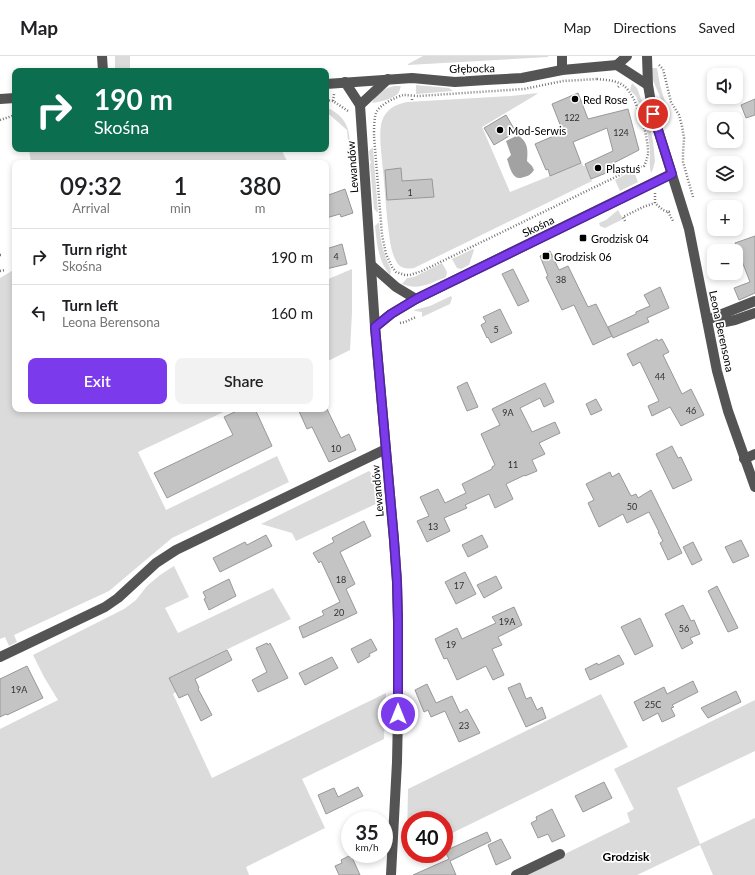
<!DOCTYPE html>
<meta charset="utf-8">
<style>
body{margin:0;font-family:Lato,sans-serif;background:#f2f2f2;color:#202124;height:100vh;display:flex;flex-direction:column;font-size:15px;white-space:nowrap}
*{box-sizing:border-box;margin:0}
p{font-size:13px;color:#757577}
.icon{flex:none;width:22px;height:22px;fill:none;stroke:currentColor;stroke-width:2;stroke-linecap:round;stroke-linejoin:round}
.map{position:relative;flex:1;overflow:hidden}
.side{position:absolute;left:12px;top:104px;width:317px;height:252px;display:flex;flex-direction:column;background:#fff;border-radius:8px;box-shadow:0 2px 6px #0003}
.side>*{flex:none}
.top-card{position:absolute;left:12px;top:12px;width:317px;height:84px;border-radius:8px;box-shadow:0 2px 6px #0003;background:#0b6e4f;color:#fff;overflow:hidden}
.buttons{position:absolute;left:707px;top:12px;display:grid;gap:8px}
.buttons a{display:grid;place-items:center;width:36px;height:36px;border-radius:8px;background:#fff;box-shadow:0 2px 6px #0003;font-size:20px}
.speed{position:absolute;left:341px;top:755px;display:flex;gap:8px;font-size:20px;font-weight:700;text-align:center}
.speed>*{display:grid;place-content:center;width:52px;height:52px;border-radius:50%;background:#fff;box-shadow:0 2px 6px #0003;line-height:1}
.speed small{font-size:10px;font-weight:400}
.speed .limit{border:6px solid #d22;background:#fff;color:#111}
.pin{position:absolute;display:grid;place-items:center;width:34px;height:34px;color:#fff;margin:-17px;border:2px solid #fff;border-radius:50%;box-shadow:0 1px 4px #0007}
.me{position:absolute;width:44px;margin:-22px;rotate:0deg;stroke-linejoin:round;filter:drop-shadow(0 0 3px #0008)}
.turn{display:flex;align-items:center;gap:14px;height:84px;padding:0 16px;font-size:18px}
.turn .icon{width:52px;height:52px;stroke-width:2.5}
.turn b{display:block;font-size:28px;line-height:34px}
.eta{display:flex;justify-content:space-evenly;align-items:center;height:68px;text-align:center}
.eta b{font-size:24px;font-weight:600;line-height:28px}
.action{display:flex;gap:8px;margin-top:auto;padding:8px 16px}
.action a{flex:1;height:46px;border-radius:8px;background:#7c3aed;color:#fff;font-size:16px;font-weight:600;line-height:46px;text-align:center}
.action a+a{background:#f2f2f2;color:#202124}
ul{padding:0;list-style:none}
li{display:flex;align-items:center;gap:12px;height:56px;padding:0 16px;border-top:1px solid #e0e0e0}
li div{flex:1}
li b{display:block;font-size:15px}
li em{font-style:normal}
header{display:flex;align-items:center;gap:24px;box-sizing:border-box;height:56px;padding:0 20px;background:#fff;border-bottom:1px solid #e0e0e0}
header strong{font-size:19px}
nav{display:flex;gap:22px;margin-inline-start:auto;font-size:14px}
.map>svg:first-child{display:block}
.green{fill:#dbdbdb}
.water{fill:#a2a2a2}
.building{fill:#c4c4c4;stroke:#989898}
.lines{fill:none;stroke-linecap:round;stroke-linejoin:round}
.path{stroke:#767676;stroke-width:2.5;stroke-dasharray:1 2;stroke-linecap:butt}
.minor{stroke:#545454;stroke-width:10}
.route-casing{stroke:#51269a;stroke-width:10}
.route{stroke:#7c3aed;stroke-width:7}
.poi-dot{fill:#000;stroke:#fff;stroke-width:1.5}
.labels{text-anchor:middle;dominant-baseline:central;stroke-width:3.5;stroke-linejoin:round;paint-order:stroke}
.number-label{font-size:9px;fill:#313131}
.street-label{font-size:11px;fill:#000;stroke:#fff}
.poi-label{font-size:11px;fill:#000;stroke:#fff;text-anchor:start}
.neighbourhood-label{font-size:12px;font-weight:bold;fill:#000;stroke:#fff}
</style>
<header>
<strong>Map</strong>
<nav><a>Map</a><a>Directions</a><a>Saved</a></nav>
</header>
<div class="map">
<svg width="755" height="819" viewBox="0 0 755 819">
<rect width="100%" height="100%" fill="#fff"/>
<g class="green">
<rect x="115" y="0" width="15" height="15"/>
<polygon points="423,0 548,0 548,1 408,9 408,8"/>
<polygon points="651,12 657,12 660,29 666,49 664,50 652,22"/>
<polygon points="632,27 637,32 643,48 638,46 636,40 630,34"/>
<polygon points="416,29 449,32 453,35 416,38"/>
<path d="M394 30H401C400 32 400 34 399 36 395 43 379 46 372 47 376 38 384 32 394 30Z"/>
<path d="M538 37 534 40 482 71 510 136 582 107 583 110H585L592 125 414 212C408 213 402 213 398 208 392 200 390 187 389 178 386 157 385 135 383 114 382 101 378 77 382 65 386 53 396 48 407 46L511 40Z"/>
<path d="M326 51C353 64 349 79 351 106L350 105 347 74 330 59 326 57Z"/>
<path d="M642 58 649 66 653 85 655 105 653 113 651 117C649 108 650 103 650 94 649 82 646 70 642 58Z"/>
<polygon points="372,92 373,92 378,156 377,156 374,153 370,109 371,106 370,104 369,95"/>
<polygon points="29,93 281,93 288,107 31,107"/>
<polygon points="630,116 635,118 638,126 620,135 615,124"/>
<polygon points="618,154 623,163 605,172 600,170 599,167 606,164"/>
<path d="M378 167H379C380 181 382 194 388 207 390 212 392 214 390 219 378 205 377 188 375 170Z"/>
<polygon points="473,193 474,194 469,209 461,213 457,212 452,203"/>
<path d="M442 207 447 216 446 221C431 227 418 235 402 228L407 222 414 221Z"/>
<polygon points="15,213 15,353 230,353 138,396 166,454 277,400 289,426 172,482 109,535 14,579 17,586 9,590 5,581 0,583 0,222"/>
<polygon points="352,213 352,256 350,294 326,306 326,224"/>
<polygon points="451,240 452,242 450,248 422,261 422,256 415,255 414,254 430,250"/>
<polygon points="369,415 377,423 378,447 296,485 292,477 261,468"/>
<polygon points="174,510 189,541 165,552 178,577 273,532 291,563 234,590 169,622 176,636 173,638 212,722 386,637 384,683 302,723 325,772 246,811 249,819 0,819 0,673 58,644 44,621 33,599 124,553 136,544 147,530 160,519"/>
<polygon points="601,638 628,691 444,781 444,764 410,764 410,786 407,783 408,733"/>
<polygon points="755,644 755,695 677,732 700,788 755,762 755,819 713,819 700,789 637,819 522,819 630,766 627,757 634,753 614,713"/>
</g>
<path class="water" d="M518 79C528 87 528 92 527 105L532 110 534 114C531 118 529 120 524 121 512 126 510 111 507 103L511 99 506 85Z"/>
<g class="building">
<polygon points="578,37 588,63 628,53 639,94 608,110 611,115 591,123 585,108 613,95 607,72 573,86 581,107 550,120 548,113 546,114 535,88 563,76 552,48"/>
<polygon points="755,43 755,59 746,62 741,49"/>
<polygon points="506,59 516,76 494,89 484,72"/>
<polygon points="401,112 402,125 432,123 434,141 387,144 385,114"/>
<polygon points="345,133 353,157 341,161 340,158 326,162 326,140"/>
<polygon points="755,180 755,237 739,244 734,232 750,226 735,187"/>
<polygon points="342,188 347,208 326,213 326,193"/>
<polygon points="550,195 559,214 568,210 588,251 596,248 612,280 593,289 574,249 562,254 546,221 548,220 540,200"/>
<polygon points="513,213 529,245 518,250 502,218"/>
<polygon points="660,231 669,252 647,262 649,266 613,282 608,271 636,258 636,256 650,250 644,239"/>
<polygon points="500,253 512,277 491,287 488,281 487,282 481,269 486,266 483,261"/>
<polygon points="657,283 658,285 662,283 669,296 663,299 682,338 691,333 704,359 681,370 670,351 652,360 648,350 659,345 640,306 633,310 627,298"/>
<polygon points="467,326 478,351 467,355 457,331"/>
<polygon points="545,327 554,346 544,351 540,342 520,352 532,376 555,366 560,377 539,387 545,398 532,404 537,415 525,420 525,419 506,428 513,443 495,452 489,438 465,449 467,452 444,462 450,475 427,486 417,465 429,460 420,441 438,433 445,447 466,437 462,428 492,413 492,411 495,409 481,378 500,369 492,353"/>
<polygon points="596,343 602,354 591,359 586,348"/>
<polygon points="241,353 255,353 272,390 167,442 154,417 233,379 224,361"/>
<polygon points="298,353 327,353 341,382 349,378 356,394 329,406 312,371 307,373"/>
<polygon points="672,390 678,402 681,401 692,424 673,433 656,398"/>
<polygon points="610,416 612,421 619,417 631,440 636,438 638,442 651,434 682,497 668,504 660,487 663,485 658,476 659,476 649,456 627,467 623,458 599,471 588,447 594,444 586,428"/>
<polygon points="364,465 371,480 340,496 355,528 346,533 357,557 303,582 299,571 324,559 322,555 340,546 321,505 319,507 313,497 334,486 332,482"/>
<polygon points="266,479 272,490 220,516 213,502 245,486 247,489"/>
<polygon points="482,479 488,491 468,501 462,489"/>
<polygon points="741,484 749,500 733,507 725,491"/>
<polygon points="693,486 702,504 692,509 683,491"/>
<polygon points="465,516 476,538 456,548 445,526"/>
<polygon points="496,520 502,532 484,542 477,529"/>
<polygon points="229,523 236,540 209,554 204,543 206,542 203,536"/>
<polygon points="717,530 738,572 728,576 708,535"/>
<polygon points="683,549 691,565 694,564 700,578 690,582 693,587 682,593 665,558"/>
<polygon points="514,551 522,569 498,581 502,589 492,593 504,619 493,624 486,610 457,624 447,602 444,603 435,583 457,572 462,583 496,567 492,561"/>
<polygon points="640,562 653,590 635,599 621,571"/>
<polygon points="371,583 377,594 369,598 370,600 358,607 351,593"/>
<polygon points="267,587 268,589 270,587 288,622 258,636 252,624 267,616 256,592"/>
<polygon points="227,594 232,604 195,623 199,632 198,633 212,659 201,665 188,638 179,642 169,622"/>
<polygon points="619,599 624,608 590,624 585,613 597,607 598,609"/>
<polygon points="332,601 338,612 305,629 299,617"/>
<polygon points="27,610 43,642 7,659 6,658 0,661 0,623"/>
<polygon points="693,625 698,636 672,649 674,651 671,652 675,660 662,666 658,657 643,665 634,646 664,631 667,638"/>
<polygon points="520,627 526,643 531,641 537,654 542,651 546,662 526,671 508,632"/>
<polygon points="427,628 436,647 452,640 460,657 467,653 480,677 459,686 445,655 431,661 428,654 424,656 415,634"/>
<polygon points="736,635 741,646 708,662 701,652"/>
<polygon points="604,726 612,742 583,756 575,740"/>
<polygon points="358,731 363,740 326,758 318,739 334,732 338,741"/>
<polygon points="552,753 565,780 552,786 548,778 538,782 531,767 537,764 536,761"/>
<polygon points="487,776 491,785 450,805 456,819 413,819 449,803 445,795"/>
<polygon points="501,783 511,802 496,809 488,789"/>
<polygon points="351,799 360,819 339,819 335,810 342,807 341,804"/>
</g>
<g class="lines">
<g class="path">
<polyline points="659,9 663,13 671,46 679,59 682,70 684,82 683,98 683,106 693,141"/>
<path d="M597 23C606 24 616 24 624 30 637 40 649 82 648 98 647 103 646 106 644 110L634 112 422 215 410 219H405L396 216 392 211 386 198 382 179 374 80C374 74 374 59 377 55 380 49 397 40 404 39 409 39 415 40 419 40L524 33 563 25Z"/>
<polyline points="618,31 619,30"/>
<polyline points="412,43 412,44"/>
<polyline points="326,44 333,45 348,55"/>
<polyline points="333,45 334,38"/>
<polyline points="0,64 15,59"/>
<polyline points="655,137 655,147 663,154 668,156 671,155"/>
<polyline points="668,156 673,165"/>
<polyline points="625,165 623,161 643,151 655,147"/>
<polyline points="0,199 3,199"/>
<polyline points="0,215 6,214"/>
<polyline points="400,267 405,266 416,261"/>
</g>
<g class="minor">
<polyline points="102,0 103,15"/>
<polyline points="562,0 562,14"/>
<polyline points="647,0 648,29 653,58 689,173 717,315 728,355 755,431"/>
<polyline points="617,9 648,29"/>
<polyline points="617,9 627,0"/>
<polyline points="345,26 360,49 375,271 394,484 397,526 398,566 398,658 397,706 391,819"/>
<polyline points="326,28 412,22 455,26 486,24 522,22 562,14 617,9"/>
<polyline points="0,43 15,42"/>
<polyline points="360,49 388,23"/>
<polyline points="371,209 396,231 416,243"/>
<polyline points="721,258 725,266 735,264 755,257"/>
<polyline points="707,264 755,245"/>
<polyline points="375,271 391,258 416,243 671,118"/>
<polyline points="744,403 755,398"/>
<polyline points="0,601 105,551 118,542 156,507 176,494 386,393"/>
<polyline points="516,819 560,798"/>
</g>
</g>
<g class="lines">
<defs>
<polyline id="route" points="398,658 398,566 397,526 394,484 375,271 391,258 416,243 672,118 653,58"/>
</defs>
<use href="#route" class="route-casing"/>
<use href="#route" class="route"/>
</g>
<g class="poi-dot">
<circle cx="575" cy="43" r="4"/>
<circle cx="500" cy="74" r="4"/>
<circle cx="598" cy="112" r="4"/>
<rect x="579" y="178" width="8" height="8" rx="2"/>
<rect x="542" y="196" width="8" height="8" rx="2"/>
</g>
<g class="labels">
<g class="number-label">
<text x="572" y="61">122</text>
<text x="621" y="76">124</text>
<text x="410" y="136">1</text>
<text x="336" y="200">4</text>
<text x="561" y="223">38</text>
<text x="496" y="273">5</text>
<text x="660" y="320">44</text>
<text x="691" y="354">46</text>
<text x="508" y="356">9A</text>
<text x="336" y="392">10</text>
<text x="513" y="408">11</text>
<text x="632" y="450">50</text>
<text x="433" y="470">13</text>
<text x="341" y="523">18</text>
<text x="459" y="529">17</text>
<text x="339" y="556">20</text>
<text x="507" y="565">19A</text>
<text x="684" y="572">56</text>
<text x="451" y="588">19</text>
<text x="19" y="633">19A</text>
<text x="653" y="648">25C</text>
<text x="464" y="669">23</text>
</g>
<g class="street-label">
<text transform="translate(472 12) rotate(-1)">Głębocka</text>
<text transform="translate(352 111) rotate(-94)">Lewandów</text>
<text transform="translate(538 170) rotate(-26)">Skośna</text>
<text transform="translate(722 275) rotate(78)">Leona Berensona</text>
<text transform="translate(377 435) rotate(-95)">Lewandów</text>
</g>
<g class="poi-label">
<text x="583" y="43">Red Rose</text>
<text x="508" y="74">Mod-Serwis</text>
<text x="606" y="112">Plastuś</text>
<text x="591" y="182">Grodzisk 04</text>
<text x="554" y="200">Grodzisk 06</text>
</g>
<g class="neighbourhood-label">
<text x="626" y="800">Grodzisk</text>
</g>
</g>
</svg>
<div class="buttons">
<a><svg class="icon" aria-label="sound" viewBox="0 0 24 24"><path d="M4 9h4l5-4v14l-5-4H4zM17 9q2 3 0 6"/></svg></a>
<a><svg class="icon" aria-label="search" viewBox="0 0 24 24"><circle cx="10" cy="10" r="6"/><path d="M15 15l6 6"/></svg></a>
<a><svg class="icon" aria-label="layers" viewBox="0 0 24 24"><path d="M12 4l9 5-9 5-9-5zM3 14l9 5 9-5"/></svg></a>
<a>+</a>
<a>−</a>
</div>
<div class="speed"><div>35<small>km/h</small></div><div class="limit">40</div></div>
<div class="pin" style="left:653px;top:58px;background:#d93025"><svg class="icon" aria-label="arrive" viewBox="0 0 24 24"><path d="M6 21V4h12l-3 4 3 4H6"/></svg></div>
<svg class="me" style="left:398px;top:658px" viewBox="-20 -20 40 40"><circle r="17" fill="#7c3aed" stroke="#fff" stroke-width="3"/><path d="M0-11L8 9 0 5-8 9z" fill="#fff"/></svg>
<div class="top-card">
<div class="turn"><svg class="icon" aria-label="right" viewBox="0 0 24 24"><path d="M7 20v-9h11M14 6l5 5-5 5"/></svg><div><b>190 m</b>Skośna</div></div>
</div>
<section class="side">
<div class="eta">
<div><b>09:32</b><p>Arrival</p></div>
<div><b>1</b><p>min</p></div>
<div><b>380</b><p>m</p></div>
</div>
<ul>
<li><svg class="icon" aria-label="right" viewBox="0 0 24 24"><path d="M7 20v-9h11M14 6l5 5-5 5"/></svg><div><b>Turn right</b><p>Skośna</p></div><em>190 m</em></li>
<li><svg class="icon" aria-label="left" viewBox="0 0 24 24"><path d="M17 20v-9H6M10 6l-5 5 5 5"/></svg><div><b>Turn left</b><p>Leona Berensona</p></div><em>160 m</em></li>
</ul>
<div class="action"><a>Exit</a><a>Share</a></div>
</section>
</div>
